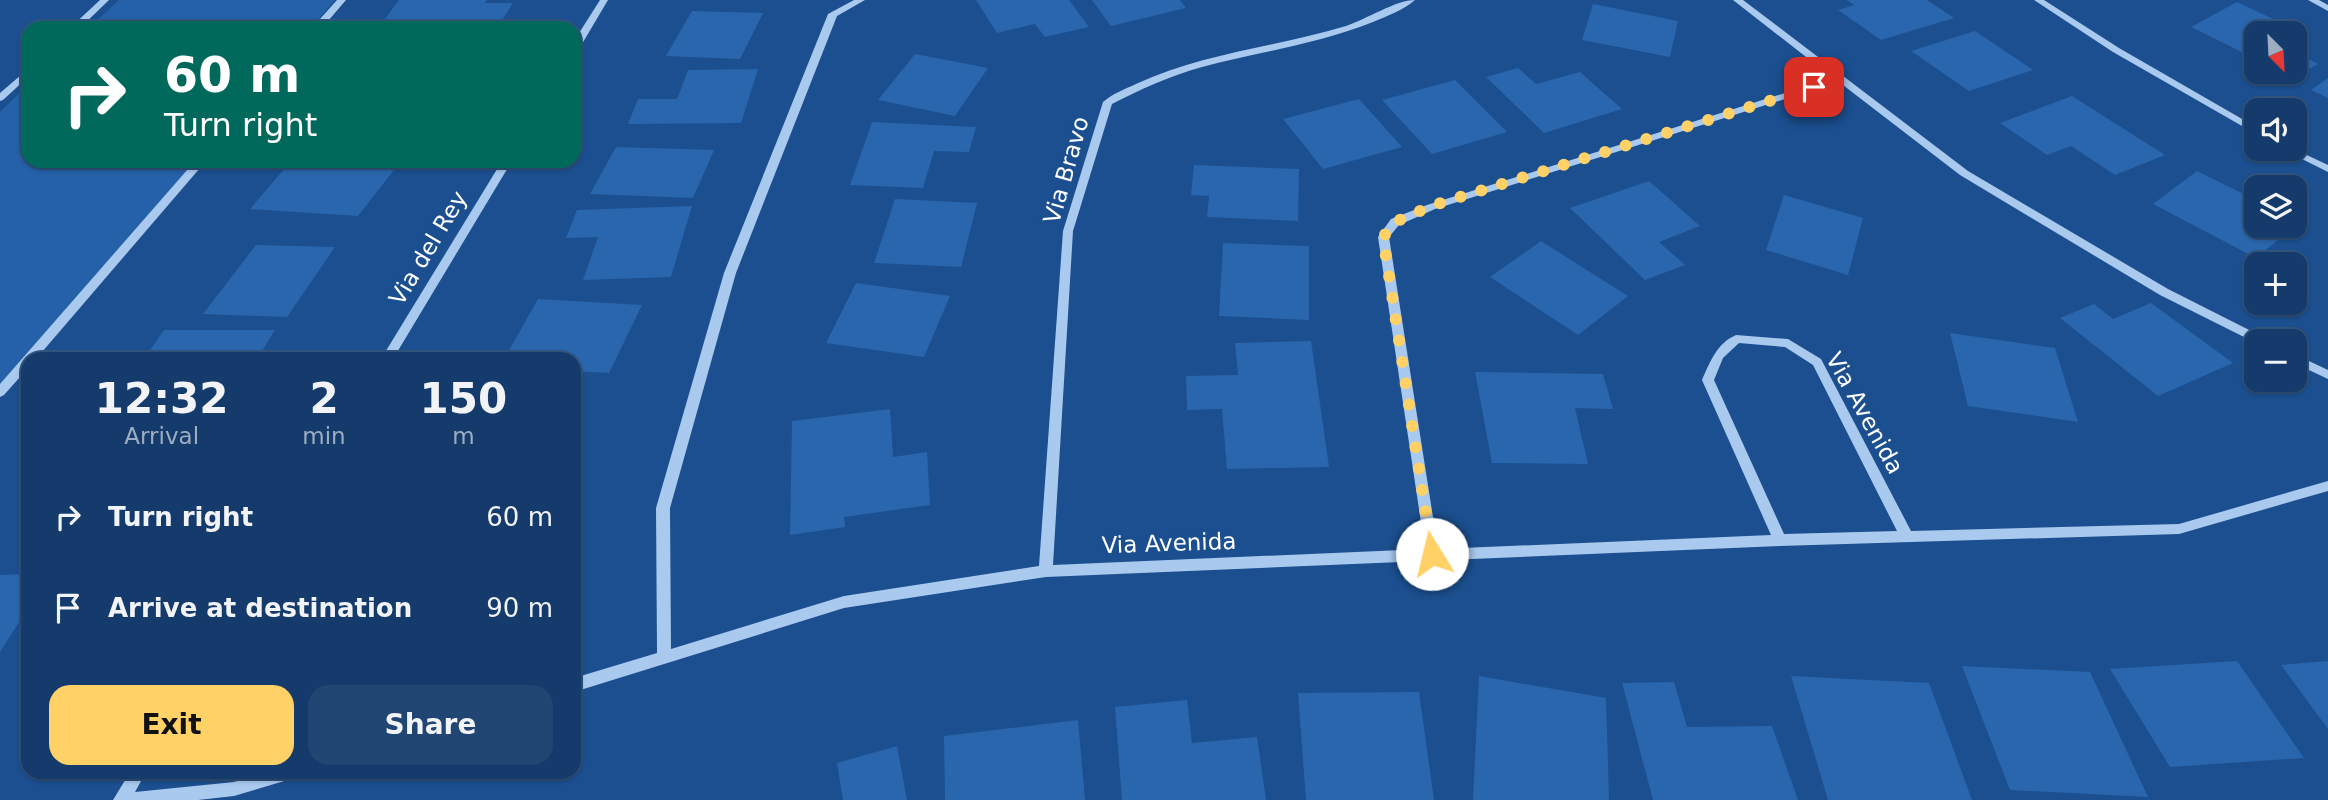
<!DOCTYPE html>
<meta charset="utf-8">
<style>
body{margin:0;font-family:"DejaVu Sans",sans-serif;background:#214673;color:#f1f3f6;height:100vh;display:flex;flex-direction:column;font-size:26px;white-space:nowrap}
*{box-sizing:border-box;margin:0}
p{font-size:23px;color:#9dadc1}
.icon{flex:none;width:38px;height:38px;fill:none;stroke:currentColor;stroke-width:2;stroke-linecap:round;stroke-linejoin:round}
.map{position:relative;flex:1;overflow:hidden}
.side{position:absolute;left:21px;top:352px;width:560px;height:427px;display:flex;flex-direction:column;background:#143b6b;border-radius:21px;box-shadow:0 2px 5px #0004,0 0 0 2px #33557e}
.side>*{flex:none}
.banner{position:absolute;left:21px;top:21px;width:560px;height:147px;border-radius:21px;box-shadow:0 2px 5px #0004,0 0 0 2px #33557e;background:#00695c;color:#fff;overflow:hidden}
.needle{width:46px;rotate:156deg}
.tools{position:absolute;left:2244px;top:21px;display:grid;gap:14px}
.tools a{display:grid;place-items:center;width:63px;height:63px;border-radius:14px;background:#143b6b;box-shadow:0 2px 5px #0004,0 0 0 2px #33557e;font-size:35px}
.pin{position:absolute;display:grid;place-items:center;width:60px;height:60px;color:#fff;margin:-30px;border-radius:14px;box-shadow:0 4px 10px #0006}
.me{position:absolute;width:77px;margin:-38px;rotate:351deg;stroke-linejoin:round;filter:drop-shadow(0 0 5px #0008)}
.turn{display:flex;align-items:center;gap:24px;height:147px;padding:0 28px;font-size:32px}
.turn .icon{width:91px;height:91px;stroke-width:2.5}
.turn b{display:block;font-size:49px;line-height:60px}
.eta{display:flex;justify-content:space-evenly;align-items:center;height:119px;text-align:center}
.eta b{font-size:42px;font-weight:700;line-height:49px}
.action{display:flex;gap:14px;margin-top:auto;padding:14px 28px}
.action a{flex:1;height:80px;border-radius:21px;background:#ffd166;color:#111;font-size:28px;font-weight:700;line-height:80px;text-align:center}
.action a+a{background:#214673;color:#f1f3f6}
ul{padding:0;list-style:none}
li{display:flex;align-items:center;gap:21px;height:91px;padding:0 28px}
li div{flex:1}
li b{display:block;font-size:26px}
li em{font-style:normal}
.map>svg:first-child{display:block}
.green{fill:#2461a8}
.building{fill:#2a66ad}
.lines{fill:none;stroke-linecap:round;stroke-linejoin:round}
.minor{fill:#a9c9ee;fill-rule:evenodd}
.route{stroke:#ffd166;stroke-width:12;stroke-dasharray:0 21.6}
.labels{text-anchor:middle;dominant-baseline:central;stroke-width:7;stroke-linejoin:round;paint-order:stroke}
.street-label{font-size:23px;fill:#fff;stroke:#1b4f8f}
</style>
<div class="map">
<svg width="2328" height="800" viewBox="0 0 2328 800">
<rect width="100%" height="100%" fill="#1b4f8f"/>
<g class="green">
<polygon points="119,0 335,0 311,28 89,28"/>
<polygon points="28,85 28,161 196,161 0,387 0,112"/>
</g>
<g class="building">
<polygon points="399,0 487,0 485,3 513,3 502,20 384,20"/>
<polygon points="976,0 1069,0 1089,27 1045,37 1035,24 997,33"/>
<polygon points="1092,0 1180,0 1186,8 1111,26"/>
<polygon points="1847,0 1927,0 1954,18 1881,40 1838,10 1854,5"/>
<polygon points="2237,2 2307,35 2294,42 2294,33 2256,33 2256,59 2191,27"/>
<polygon points="1593,4 1678,21 1670,57 1582,40"/>
<polygon points="692,11 763,13 740,59 666,56"/>
<polygon points="1975,31 2033,70 1969,91 1911,51"/>
<polygon points="2294,52 2318,64 2294,77 2283,72 2294,72"/>
<polygon points="915,54 988,68 955,116 878,100"/>
<polygon points="1518,68 1536,84 1580,72 1622,109 1544,133 1486,77"/>
<polygon points="758,69 741,123 628,124 638,99 677,99 688,70"/>
<polygon points="2328,78 2328,98 2311,90"/>
<polygon points="1455,80 1507,132 1432,154 1382,100"/>
<polygon points="2072,96 2165,155 2115,175 2071,146 2047,155 2000,123"/>
<polygon points="1359,99 1402,147 1323,169 1283,119"/>
<polygon points="872,122 976,127 969,152 934,151 923,188 850,185"/>
<polygon points="616,147 714,150 693,198 590,194"/>
<polygon points="291,161 319,161 397,166 358,216 250,209"/>
<polygon points="1194,165 1299,169 1298,221 1207,217 1209,196 1191,195"/>
<polygon points="2197,171 2256,200 2256,226 2294,226 2294,220 2300,222 2256,258 2153,204"/>
<polygon points="1649,181 1700,226 1659,242 1685,265 1645,280 1570,208"/>
<polygon points="1784,195 1863,218 1848,275 1766,250"/>
<polygon points="895,199 977,203 961,267 874,263"/>
<polygon points="692,206 671,277 583,280 598,237 566,238 577,210"/>
<polygon points="1541,241 1628,296 1578,335 1490,277"/>
<polygon points="1223,243 1309,246 1309,320 1219,316"/>
<polygon points="256,245 335,247 287,317 203,314"/>
<polygon points="856,283 950,296 924,357 826,343"/>
<polygon points="538,299 642,305 609,373 574,371 574,359 504,359"/>
<polygon points="2151,303 2233,363 2158,396 2060,318 2094,304 2113,319"/>
<polygon points="164,330 275,330 257,359 144,359"/>
<polygon points="1950,333 2055,348 2078,422 1968,406"/>
<polygon points="1311,341 1329,467 1227,469 1222,409 1187,410 1186,376 1238,375 1235,343"/>
<polygon points="1475,372 1603,374 1613,409 1575,408 1588,464 1492,463"/>
<polygon points="890,409 893,457 927,452 930,505 844,517 845,527 790,535 792,421"/>
<polygon points="28,574 28,622 19,622 0,652 0,575"/>
<polygon points="2237,661 2304,758 2170,767 2110,669"/>
<polygon points="2328,661 2328,729 2281,665"/>
<polygon points="1962,666 2090,672 2148,797 2010,790"/>
<polygon points="1479,676 1606,698 1609,800 1473,800"/>
<polygon points="1791,676 1929,683 1972,800 1828,800"/>
<polygon points="1674,682 1687,727 1772,726 1798,800 1653,800 1622,683"/>
<polygon points="1419,692 1434,800 1306,800 1298,693"/>
<polygon points="1187,700 1192,743 1257,737 1266,800 1122,800 1115,707"/>
<polygon points="1078,720 1085,800 945,800 944,736"/>
<polygon points="897,746 907,800 843,800 837,763"/>
</g>
<g class="lines">
<g class="minor">
<polygon points="100,0 109,0 80,28 70,28"/>
<polygon points="337,0 346,0 322,28 312,28"/>
<polygon points="600,0 608,0 579,49 574,52 574,41"/>
<path d="M854 0H865L837 16 736 273 670 508 671 649 844 596 1039 566 1063 231 1103 102C1112 94 1125 89 1136 84 1202 53 1277 47 1346 26 1367 19 1396 0 1415 0 1404 10 1387 16 1373 22 1318 44 1259 52 1202 67 1170 76 1141 89 1112 104L1073 231 1053 565 1425 549 1378 237 1391 219 1427 205 1833 78 1733 0H1743L1968 171 2168 289 2265 338 2267 341H2256V343L2160 295 1960 175 1839 82 1435 209 1399 225 1389 237 1438 549 1771 535 1702 380C1710 362 1717 343 1736 335L1788 339 1821 359 1911 531 2179 524 2328 481V491L2179 534 1780 546 1046 577 844 608 574 692V678L657 653 656 508 724 273 828 14ZM1739 343 1785 347 1813 365 1897 531 1784 534 1714 380 1723 358Z"/>
<polygon points="2034,0 2044,0 2119,48 2256,127 2256,134 2113,52"/>
<polygon points="2308,0 2319,0 2328,5 2328,11"/>
<polygon points="28,69 28,77 3,100 0,101 0,93"/>
<polygon points="2282,149 2294,149 2328,165 2328,172"/>
<polygon points="195,161 206,161 36,359 28,359 28,368 4,395 0,397 0,384"/>
<polygon points="502,161 512,161 393,359 381,359"/>
<polygon points="2294,354 2328,370 2328,379 2294,363"/>
<polygon points="130,772 146,772 135,792 234,782 267,772 299,772 296,777 291,779 234,796 198,800 113,800"/>
</g>
</g>
<g class="lines">
<polyline class="route" points="1432,554 1383,237 1395,222 1431,206 1814,87"/>
</g>
<g class="labels">
<g class="street-label">
<text transform="translate(1066 170) rotate(-74)">Via Bravo</text>
<text transform="translate(428 248) rotate(-59)">Via del Rey</text>
<text transform="translate(1865 413) rotate(61)">Via Avenida</text>
<text transform="translate(1169 543) rotate(-2)">Via Avenida</text>
</g>
</g>
</svg>
<div class="tools">
<a><svg class="needle" viewBox="-14 -14 28 28"><path d="M0-13l5 13h-10z" fill="#e53935"/><path d="M0 13l5-13h-10z" fill="#9dadc1"/></svg></a>
<a><svg class="icon" aria-label="sound" viewBox="0 0 24 24"><path d="M4 9h4l5-4v14l-5-4H4zM17 9q2 3 0 6"/></svg></a>
<a><svg class="icon" aria-label="layers" viewBox="0 0 24 24"><path d="M12 4l9 5-9 5-9-5zM3 14l9 5 9-5"/></svg></a>
<a>+</a>
<a>−</a>
</div>
<div class="pin" style="left:1814px;top:87px;background:#d93025"><svg class="icon" aria-label="arrive" viewBox="0 0 24 24"><path d="M6 21V4h12l-3 4 3 4H6"/></svg></div>
<svg class="me" style="left:1432px;top:554px" viewBox="-20 -20 40 40"><circle r="19" fill="#fff"/><path d="M0-13L10 11 0 6-10 11z" fill="#ffd166"/></svg>
<div class="banner">
<div class="turn"><svg class="icon" aria-label="right" viewBox="0 0 24 24"><path d="M7 20v-9h11M14 6l5 5-5 5"/></svg><div><b>60 m</b>Turn right</div></div>
</div>
<section class="side">
<div class="eta">
<div><b>12:32</b><p>Arrival</p></div>
<div><b>2</b><p>min</p></div>
<div><b>150</b><p>m</p></div>
</div>
<ul>
<li><svg class="icon" aria-label="right" viewBox="0 0 24 24"><path d="M7 20v-9h11M14 6l5 5-5 5"/></svg><div><b>Turn right</b></div><em>60 m</em></li>
<li><svg class="icon" aria-label="arrive" viewBox="0 0 24 24"><path d="M6 21V4h12l-3 4 3 4H6"/></svg><div><b>Arrive at destination</b></div><em>90 m</em></li>
</ul>
<div class="action"><a>Exit</a><a>Share</a></div>
</section>
</div>
